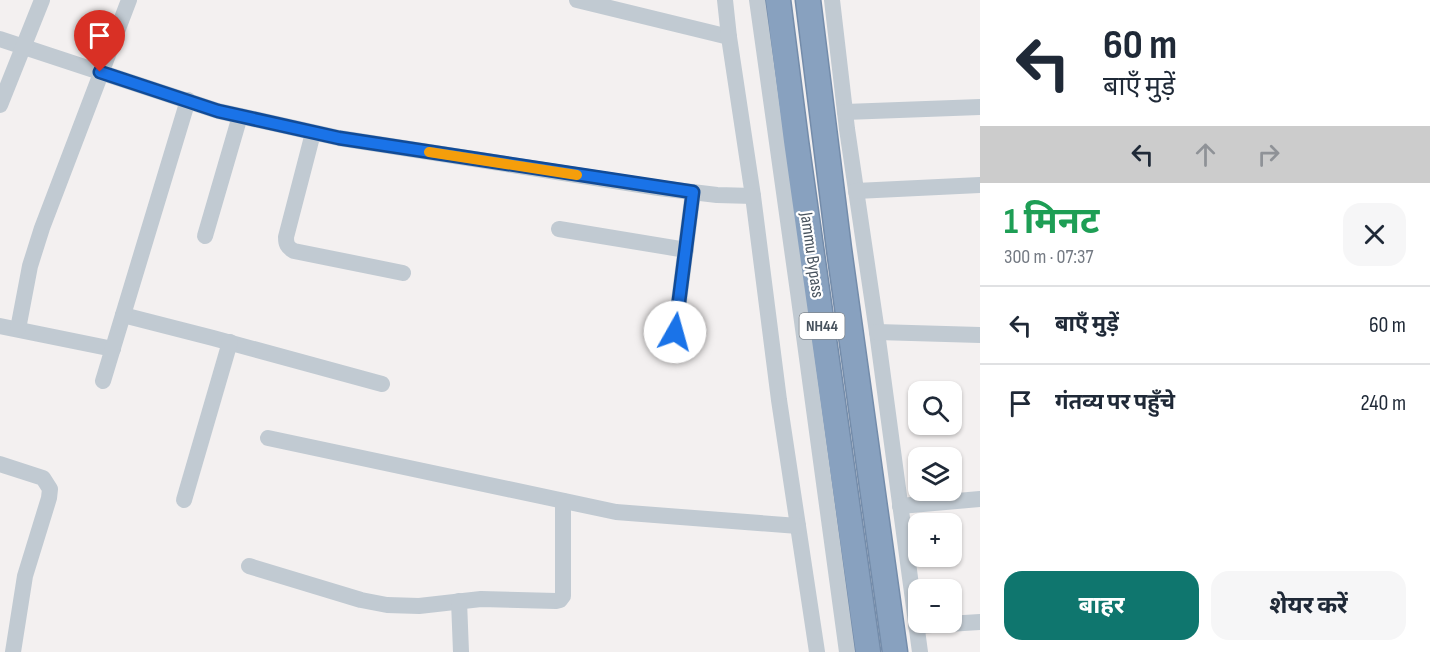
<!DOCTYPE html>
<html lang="hi">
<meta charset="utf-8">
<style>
body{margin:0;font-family:"Sofia Sans Condensed","Noto Sans Devanagari",sans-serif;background:#f6f6f7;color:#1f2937;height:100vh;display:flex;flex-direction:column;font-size:22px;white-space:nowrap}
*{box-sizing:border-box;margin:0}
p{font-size:20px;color:#747a83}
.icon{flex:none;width:33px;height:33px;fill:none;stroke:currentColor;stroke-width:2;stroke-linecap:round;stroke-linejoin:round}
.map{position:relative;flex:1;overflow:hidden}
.panel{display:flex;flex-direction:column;background:#fff;width:450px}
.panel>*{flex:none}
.hud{background:#fff;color:#1f2937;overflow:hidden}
.buttons{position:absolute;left:908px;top:381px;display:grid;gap:12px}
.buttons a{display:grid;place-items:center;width:54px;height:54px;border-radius:12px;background:#fff;box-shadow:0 2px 4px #0004;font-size:30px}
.pin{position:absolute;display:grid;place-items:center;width:51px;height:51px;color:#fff;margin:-62px -26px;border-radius:50% 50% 50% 0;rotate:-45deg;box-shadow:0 0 6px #0007}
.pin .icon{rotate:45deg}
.me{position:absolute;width:66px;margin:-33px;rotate:7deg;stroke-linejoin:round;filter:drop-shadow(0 0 4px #0008)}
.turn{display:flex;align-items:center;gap:21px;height:126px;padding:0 24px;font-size:27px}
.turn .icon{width:78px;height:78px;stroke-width:2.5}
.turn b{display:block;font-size:42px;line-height:51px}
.lanes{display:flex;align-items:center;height:57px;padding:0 24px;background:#0003;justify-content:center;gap:30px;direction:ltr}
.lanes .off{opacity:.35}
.round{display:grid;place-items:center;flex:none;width:63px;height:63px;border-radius:18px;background:#f6f6f7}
.summary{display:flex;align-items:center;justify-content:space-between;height:102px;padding:0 24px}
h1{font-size:36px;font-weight:700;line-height:45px;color:#1e9e55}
.button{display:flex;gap:12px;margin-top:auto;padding:12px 24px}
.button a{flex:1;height:69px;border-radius:18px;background:#0f766e;color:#fff;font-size:24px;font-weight:700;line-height:69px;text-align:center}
.button a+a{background:#f6f6f7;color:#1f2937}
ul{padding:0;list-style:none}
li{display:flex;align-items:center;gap:18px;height:78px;padding:0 24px;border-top:2px solid #e0e1e3}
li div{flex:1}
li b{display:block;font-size:22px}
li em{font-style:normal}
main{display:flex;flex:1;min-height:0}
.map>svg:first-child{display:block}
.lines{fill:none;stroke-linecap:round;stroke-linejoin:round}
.highway-casing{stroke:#748caa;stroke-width:27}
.minor{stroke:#c1cad2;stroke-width:16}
.highway{stroke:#88a1bf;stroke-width:24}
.route-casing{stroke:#114b97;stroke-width:15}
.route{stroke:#1a73e8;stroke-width:10}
.slow{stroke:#f59e0b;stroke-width:10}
.labels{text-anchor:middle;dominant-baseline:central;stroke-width:4.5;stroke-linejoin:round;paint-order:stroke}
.shield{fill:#fff;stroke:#7f878e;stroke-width:1.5}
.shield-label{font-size:16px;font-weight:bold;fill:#48535e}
.street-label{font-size:18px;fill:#48535e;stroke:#fff}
</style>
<main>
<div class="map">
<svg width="980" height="652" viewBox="0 0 980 652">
<rect width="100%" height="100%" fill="#f3f0f0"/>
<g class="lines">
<defs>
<g id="highway">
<polyline points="778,0 796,141 868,652"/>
<polyline points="808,0 839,249 895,652"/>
</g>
</defs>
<use href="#highway" class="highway-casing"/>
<g class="minor">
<polyline points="577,0 729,37"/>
<polyline points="725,0 729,37 753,196 779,400 817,652"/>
<polyline points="757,0 798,292 847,652"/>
<polyline points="832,0 847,129 877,332 920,652"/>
<polyline points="0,39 218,111 339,138 659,188 717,195 753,196"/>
<polyline points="0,105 42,0"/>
<polyline points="845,112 980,107"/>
<path d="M313 133 286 237C286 244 287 247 294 251L403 273"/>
<polyline points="856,191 980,185"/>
<polyline points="559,229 686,250"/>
<polyline points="205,236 240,116"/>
<polyline points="123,315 213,338 382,384"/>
<polyline points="0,326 113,349"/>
<polyline points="18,329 30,266 42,228 129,0"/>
<polyline points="675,332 693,192"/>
<polyline points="877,332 980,335"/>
<polyline points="103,381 188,100"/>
<polyline points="268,438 616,512 798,526"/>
<polyline points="0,464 43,478 50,489 49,498 25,576 13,652"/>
<polyline points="184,500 230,342"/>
<polyline points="900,506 980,499"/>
<polyline points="249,566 361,600 387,605 419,606 481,599 556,601 560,600 563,596 563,501"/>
<polyline points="459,601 461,652"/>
<polyline points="916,626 980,622"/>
</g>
<use href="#highway" class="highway"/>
</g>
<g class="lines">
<defs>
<polyline id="route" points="100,72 218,111 339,138 693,192 675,332"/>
</defs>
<use href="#route" class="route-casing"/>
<use href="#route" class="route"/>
<polyline class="slow" points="429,152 577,175"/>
</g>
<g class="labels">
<rect class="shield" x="799.5" y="313" width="45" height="26" rx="4.5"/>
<g class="shield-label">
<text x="822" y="326">NH44</text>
</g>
<g class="street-label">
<text transform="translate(812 255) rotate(82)">Jammu Bypass</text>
</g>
</g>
</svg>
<div class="buttons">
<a><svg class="icon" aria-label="search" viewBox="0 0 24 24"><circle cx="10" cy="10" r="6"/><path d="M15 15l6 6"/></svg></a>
<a><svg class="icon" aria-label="layers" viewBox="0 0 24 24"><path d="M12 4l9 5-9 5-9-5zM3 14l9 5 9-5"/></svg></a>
<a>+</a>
<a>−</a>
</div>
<div class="pin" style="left:100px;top:72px;background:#d93025"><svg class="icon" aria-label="arrive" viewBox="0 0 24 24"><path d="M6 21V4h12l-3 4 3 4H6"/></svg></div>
<svg class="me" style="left:675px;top:332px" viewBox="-20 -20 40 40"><circle r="19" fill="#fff"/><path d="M0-13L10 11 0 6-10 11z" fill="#1a73e8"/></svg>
</div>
<section class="panel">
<div class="hud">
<div class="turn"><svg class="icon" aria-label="left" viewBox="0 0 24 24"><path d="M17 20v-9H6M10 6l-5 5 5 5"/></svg><div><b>60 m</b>बाएँ मुड़ें</div></div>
<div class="lanes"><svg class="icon" aria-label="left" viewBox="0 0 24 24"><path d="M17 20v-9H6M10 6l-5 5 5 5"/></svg><svg class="icon off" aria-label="ahead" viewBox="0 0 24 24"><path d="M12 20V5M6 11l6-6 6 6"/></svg><svg class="icon off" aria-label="right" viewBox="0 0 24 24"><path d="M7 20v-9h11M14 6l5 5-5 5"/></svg></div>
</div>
<div class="summary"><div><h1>1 मिनट</h1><p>300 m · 07:37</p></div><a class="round"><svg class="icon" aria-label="close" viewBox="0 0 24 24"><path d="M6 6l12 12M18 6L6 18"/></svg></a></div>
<ul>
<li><svg class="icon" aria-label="left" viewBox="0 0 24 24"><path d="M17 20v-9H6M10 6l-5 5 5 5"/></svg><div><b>बाएँ मुड़ें</b></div><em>60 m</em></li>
<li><svg class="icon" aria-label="arrive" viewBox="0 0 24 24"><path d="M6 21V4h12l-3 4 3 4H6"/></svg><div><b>गंतव्य पर पहुँचे</b></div><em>240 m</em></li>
</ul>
<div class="button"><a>बाहर</a><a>शेयर करें</a></div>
</section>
</main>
